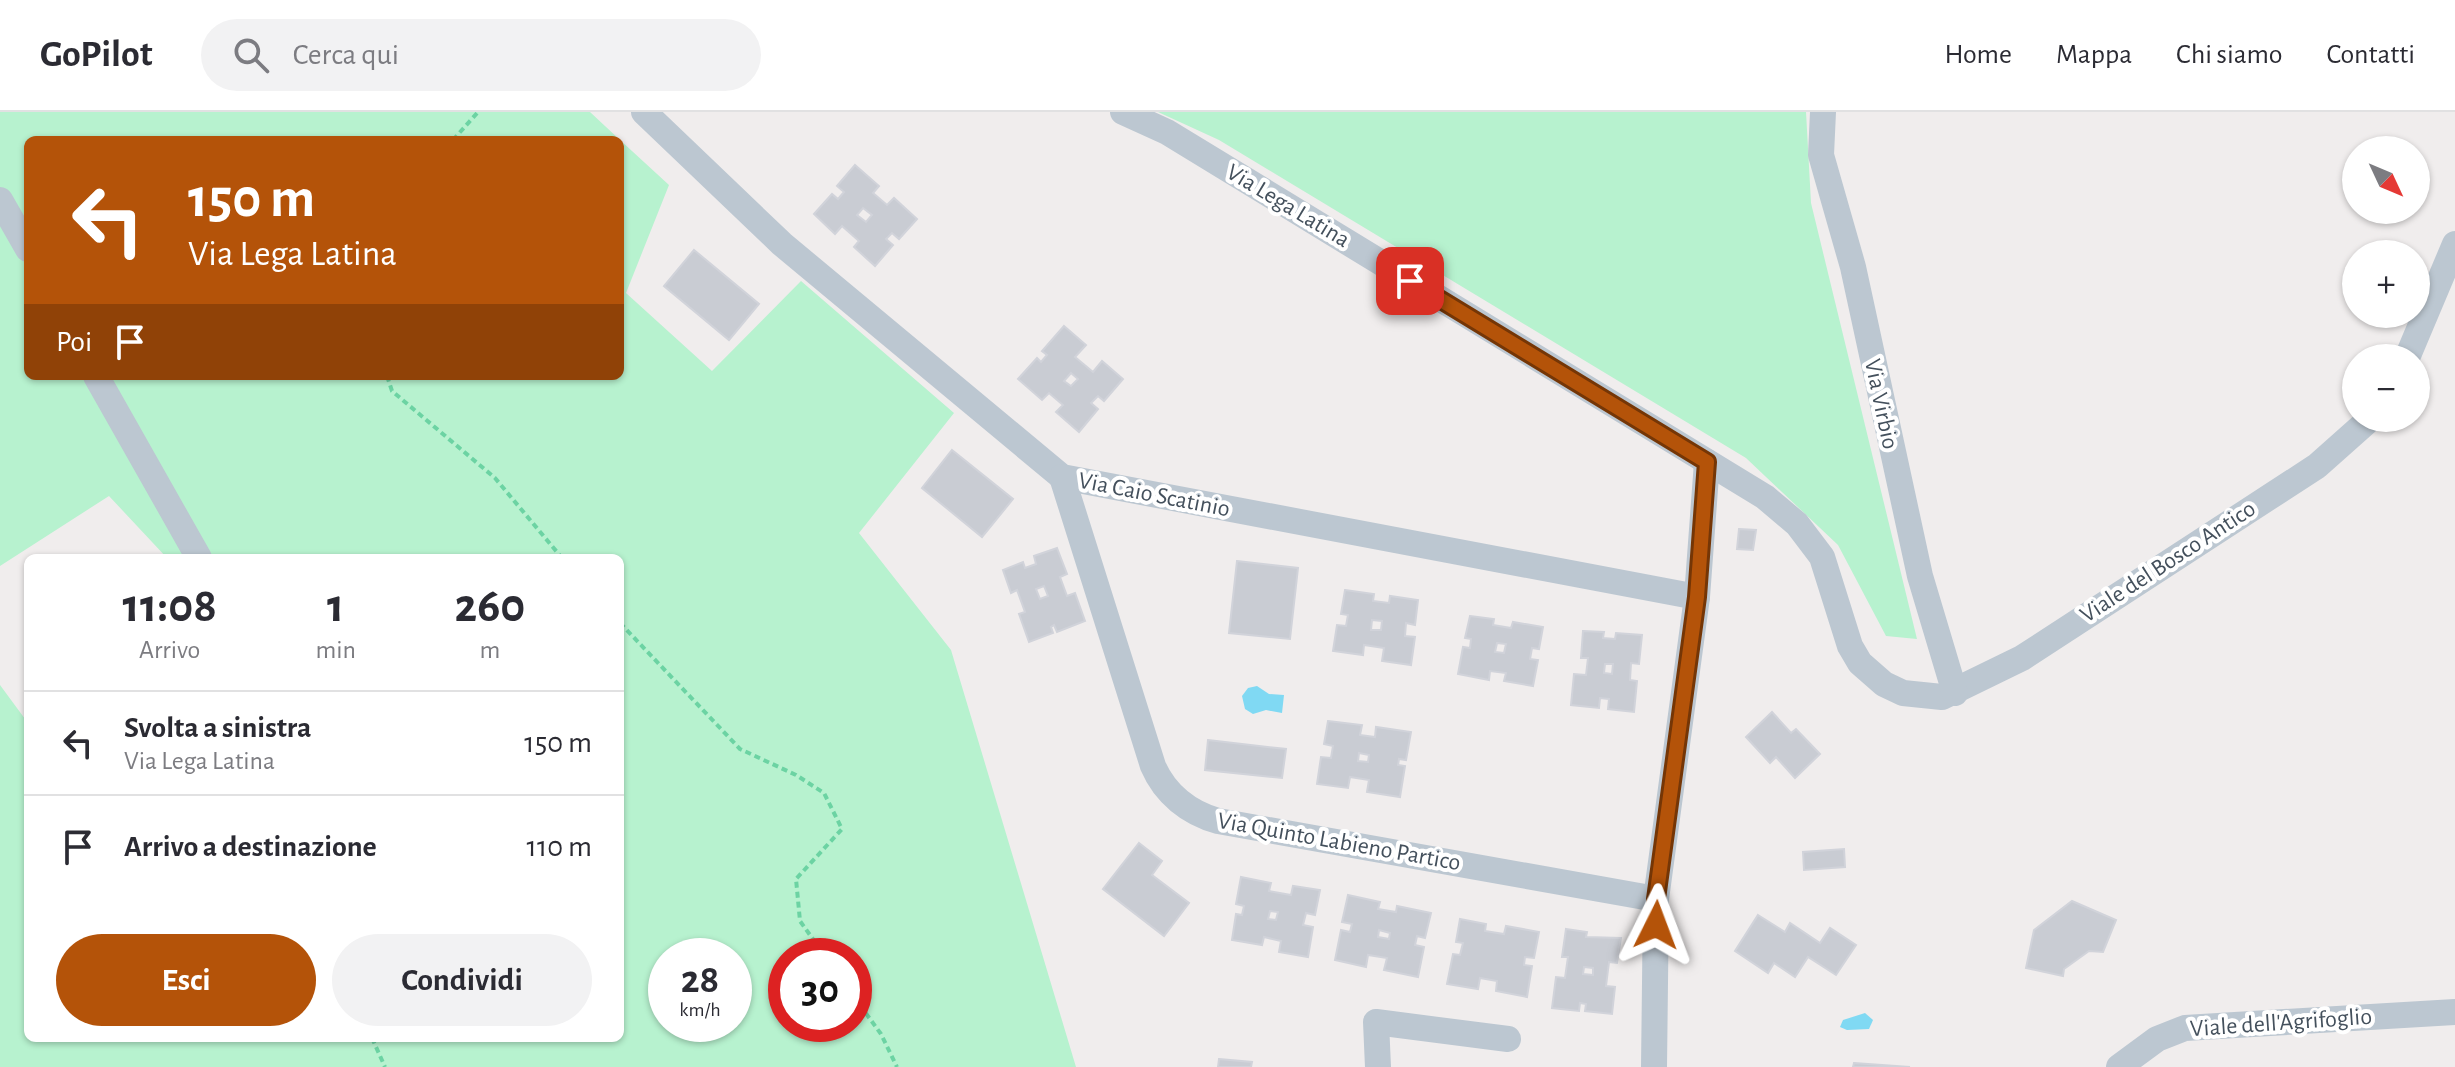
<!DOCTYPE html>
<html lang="it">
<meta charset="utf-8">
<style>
body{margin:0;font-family:"Alegreya Sans",sans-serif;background:#f2f2f3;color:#2b2b33;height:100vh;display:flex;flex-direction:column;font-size:30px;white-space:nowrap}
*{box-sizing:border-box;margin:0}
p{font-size:26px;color:#7c7c81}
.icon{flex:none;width:44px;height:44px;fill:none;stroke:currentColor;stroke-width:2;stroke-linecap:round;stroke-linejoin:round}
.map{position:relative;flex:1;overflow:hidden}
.panel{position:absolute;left:24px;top:442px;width:600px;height:488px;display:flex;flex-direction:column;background:#fff;border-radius:12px;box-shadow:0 2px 6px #0004}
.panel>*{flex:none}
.hud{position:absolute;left:24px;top:24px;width:600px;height:244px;border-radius:12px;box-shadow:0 2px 6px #0004;background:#b45309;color:#fff;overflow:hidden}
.needle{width:52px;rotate:134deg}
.tools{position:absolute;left:2342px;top:24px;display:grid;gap:16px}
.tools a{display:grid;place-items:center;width:88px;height:88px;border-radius:50%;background:#fff;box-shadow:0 2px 6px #0004;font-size:40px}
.speed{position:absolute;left:648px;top:826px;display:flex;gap:16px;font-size:40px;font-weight:700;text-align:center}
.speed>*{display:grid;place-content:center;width:104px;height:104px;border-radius:50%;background:#fff;box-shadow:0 2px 6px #0004;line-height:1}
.speed small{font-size:20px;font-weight:400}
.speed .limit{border:12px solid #d22;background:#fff;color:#111}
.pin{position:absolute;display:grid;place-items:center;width:68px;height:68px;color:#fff;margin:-34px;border-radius:16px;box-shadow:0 4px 12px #0006}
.me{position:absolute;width:88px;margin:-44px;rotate:3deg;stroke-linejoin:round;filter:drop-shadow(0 0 6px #0008)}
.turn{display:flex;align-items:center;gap:28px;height:168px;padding:0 32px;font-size:36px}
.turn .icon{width:104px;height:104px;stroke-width:2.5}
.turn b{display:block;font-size:56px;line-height:68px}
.then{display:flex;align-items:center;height:76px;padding:0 32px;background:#0003;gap:16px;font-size:30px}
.eta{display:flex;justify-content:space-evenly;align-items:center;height:136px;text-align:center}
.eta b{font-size:48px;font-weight:700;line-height:56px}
.cta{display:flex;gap:16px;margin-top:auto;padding:16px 32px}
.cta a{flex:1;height:92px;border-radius:48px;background:#b45309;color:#fff;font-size:32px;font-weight:700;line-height:92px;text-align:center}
.cta a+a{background:#f2f2f3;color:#2b2b33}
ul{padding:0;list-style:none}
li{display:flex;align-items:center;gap:24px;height:104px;padding:0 32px;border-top:2px solid #e1e1e2}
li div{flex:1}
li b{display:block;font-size:30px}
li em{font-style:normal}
header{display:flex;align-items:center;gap:48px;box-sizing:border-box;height:112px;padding:0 40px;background:#fff;border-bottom:2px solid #e1e1e2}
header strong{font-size:38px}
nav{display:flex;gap:44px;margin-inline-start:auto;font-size:28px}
.search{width:560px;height:72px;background:#f2f2f3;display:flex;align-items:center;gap:20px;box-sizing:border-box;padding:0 28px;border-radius:44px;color:#7c7c81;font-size:30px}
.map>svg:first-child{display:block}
.green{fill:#b7f2cf;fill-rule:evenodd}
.water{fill:#80d9f3}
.building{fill:#c9ccd3;stroke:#d1d3da;stroke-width:2;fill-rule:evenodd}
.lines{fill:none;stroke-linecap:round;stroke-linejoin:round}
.path{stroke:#6cd3a3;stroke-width:4;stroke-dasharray:6 4;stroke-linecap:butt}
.minor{stroke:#bcc7d1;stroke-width:26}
.route-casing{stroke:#753606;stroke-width:20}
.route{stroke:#b45309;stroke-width:14}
.labels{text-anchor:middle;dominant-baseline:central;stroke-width:8;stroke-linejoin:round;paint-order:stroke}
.street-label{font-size:24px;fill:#44505c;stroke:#fff}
</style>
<header>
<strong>GoPilot</strong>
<div class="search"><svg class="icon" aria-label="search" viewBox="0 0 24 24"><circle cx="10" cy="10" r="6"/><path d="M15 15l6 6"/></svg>Cerca qui</div>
<nav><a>Home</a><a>Mappa</a><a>Chi siamo</a><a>Contatti</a></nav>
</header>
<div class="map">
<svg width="2455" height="955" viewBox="0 0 2455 955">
<rect width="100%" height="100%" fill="#f0eded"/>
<g class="green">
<path d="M0 0H590L620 28H28V264H620V28L669 73 626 181 712 259 801 169 954 301 859 421 951 538 1076 955H0V573L28 611V926H620V446H167L109 384 0 454ZM666 844H734V912H666ZM786 844H854V912H786Z"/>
<polygon points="1158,0 1806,0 1811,91 1917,527 1886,524 1838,433 1746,346 1219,28"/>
</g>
<g class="water">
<polygon points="1257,574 1269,582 1284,583 1282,601 1266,598 1253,602 1245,597 1242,584 1248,576"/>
<polygon points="1865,901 1873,908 1869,917 1847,918 1840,915 1843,908"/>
</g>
<g class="building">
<path d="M855 53 879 74 873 81 887 93 894 86 917 107 899 127 892 121 886 127 893 133 875 154 854 135 859 129 842 114 835 122 814 102 832 82 838 87 844 80 837 74ZM863 96 872 103 866 110 857 103Z"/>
<polygon points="694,138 759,192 729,228 664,174"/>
<path d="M1064 214 1086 233 1075 245 1093 260 1102 249 1123 267 1104 289 1098 284 1091 291 1098 297 1079 320 1056 300 1063 293 1049 281 1042 288 1018 267 1037 246 1041 250 1047 243 1042 239ZM1071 261 1078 267 1071 274 1064 269Z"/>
<polygon points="952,338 1013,387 982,425 922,376"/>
<polygon points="1739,417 1756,418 1753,438 1737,437"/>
<path d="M1057 436 1067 462 1060 465 1067 484 1075 481 1085 509 1057 520 1054 513 1051 515 1053 521 1029 530 1019 502 1025 500 1017 478 1011 481 1003 458 1023 450 1025 456 1036 452 1034 444ZM1044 474 1048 484 1040 487 1036 477Z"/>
<polygon points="1237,449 1298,456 1290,527 1229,521"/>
<path d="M1345 478 1374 482 1373 489 1389 491 1390 484 1418 488 1415 513 1406 511 1405 524 1415 525 1411 553 1382 549 1384 536 1364 533 1363 543 1333 539 1337 513 1346 514 1348 503 1341 502ZM1372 508 1382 509 1381 518H1371Z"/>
<path d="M1470 504 1494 507 1493 513 1511 516 1513 510 1543 515 1539 537 1532 536 1530 547 1538 548 1533 574 1504 569 1506 561 1490 559 1489 568 1458 562 1463 535 1470 536 1471 527 1465 526ZM1497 531 1506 532 1504 541 1495 540Z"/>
<path d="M1583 519 1604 520 1603 526 1615 527 1616 521 1642 523 1639 552 1631 551 1630 568 1637 569 1634 600 1608 597 1609 587 1600 586 1599 596 1571 593 1574 562 1586 563 1588 546H1581ZM1605 552H1613L1612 562 1604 561Z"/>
<polygon points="1772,600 1791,621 1796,617 1820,642 1795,666 1776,645 1770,651 1746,625"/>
<path d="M1328 609 1362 613 1360 623 1375 625 1376 615 1411 620 1406 648 1399 647 1398 653 1405 654 1400 685 1367 680 1369 668 1350 665 1348 676 1317 672 1321 645 1331 646 1333 634 1324 632ZM1359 641 1369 643 1368 650 1358 649Z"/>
<polygon points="1208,628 1286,637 1282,666 1205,658"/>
<polygon points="1139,731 1162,749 1152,763 1189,791 1164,824 1103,777"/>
<polygon points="1844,737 1845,755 1804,758 1803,740"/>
<path d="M1241 765 1271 771 1269 779 1291 783 1293 774 1320 778 1315 803 1306 801 1303 813 1313 815 1308 845 1279 840 1281 829 1264 825 1262 833 1232 828 1236 802 1242 803 1244 794 1236 792ZM1270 799 1278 800 1276 808 1268 807Z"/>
<path d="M1348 783 1380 790 1378 797 1396 800 1397 794 1431 801 1425 826 1417 824 1415 833 1424 835 1418 865 1384 858 1387 846 1368 843 1366 855 1335 848 1341 818 1350 820 1352 812 1342 810ZM1379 818 1390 821 1389 827 1378 825Z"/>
<polygon points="2072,789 2116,808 2103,840 2089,839 2064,857 2063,864 2026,856 2034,818"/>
<polygon points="1758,803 1785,820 1790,811 1820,831 1830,816 1856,833 1836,863 1808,845 1795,865 1774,851 1768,861 1735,839"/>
<polygon points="1460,807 1486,812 1485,819 1504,822 1506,814 1539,820 1534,846 1525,845 1524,853 1532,854 1527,885 1496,879 1497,869 1480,866 1478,877 1447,872 1453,842 1460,843 1463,831 1456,830"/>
<path d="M1566 817 1587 820 1586 825 1621 826 1617 851 1609 850 1606 874 1615 875 1612 902 1585 899 1586 892 1580 891 1579 899 1552 896 1556 865 1565 866 1568 845H1562ZM1584 855 1593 856V863L1583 862Z"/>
<polygon points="1219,947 1252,950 1251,955 1218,955"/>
<polygon points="1854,951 1910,955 1853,955"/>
</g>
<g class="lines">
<g class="path">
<polyline points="453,28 478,0"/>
<polyline points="387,264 392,279 495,366 562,446"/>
<polyline points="620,511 740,637 796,663 824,681 842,717 796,767 800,809 825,844"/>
<polyline points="854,885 881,922 897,955"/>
<polyline points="372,926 385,955"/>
</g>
<g class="minor">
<polyline points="644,0 782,132 1062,365 1697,485"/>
<polyline points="1123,0 1167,20 1765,385 1797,412 1822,445 1850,534 1860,551 1884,572 1903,581 1942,585 2022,546 2317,354 2371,306"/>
<polyline points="1823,0 1821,43 1853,155 1920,464 1955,581"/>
<polyline points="0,88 28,137"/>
<polyline points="2407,246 2455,132"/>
<polyline points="96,264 199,446"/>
<path d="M1062 365 1153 654C1165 682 1189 701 1218 709L1656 787"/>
<polyline points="1378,955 1376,910 1508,927"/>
<polyline points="1654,955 1656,787 1697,485 1707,350"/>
<polyline points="2119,955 2157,927 2185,916 2455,900"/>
</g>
</g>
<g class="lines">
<defs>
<polyline id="route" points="1410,169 1707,350 1697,485 1656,787 1656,813"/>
</defs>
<use href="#route" class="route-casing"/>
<use href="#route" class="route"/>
</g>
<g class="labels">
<g class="street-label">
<text transform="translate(1288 94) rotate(31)">Via Lega Latina</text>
<text transform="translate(1881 292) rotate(78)">Via Virbio</text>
<text transform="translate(1154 383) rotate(11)">Via Caio Scatinio</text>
<text transform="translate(2168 450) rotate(-33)">Viale del Bosco Antico</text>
<text transform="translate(1339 730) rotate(10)">Via Quinto Labieno Partico</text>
<text transform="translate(2281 911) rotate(-4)">Viale dell'Agrifoglio</text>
</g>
</g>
</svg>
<div class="tools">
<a><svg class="needle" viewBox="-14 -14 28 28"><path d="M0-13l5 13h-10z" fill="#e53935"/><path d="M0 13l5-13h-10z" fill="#7c7c81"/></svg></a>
<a>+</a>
<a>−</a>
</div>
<div class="speed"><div>28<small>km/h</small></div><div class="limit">30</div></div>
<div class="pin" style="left:1410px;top:169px;background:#d93025"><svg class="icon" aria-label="arrive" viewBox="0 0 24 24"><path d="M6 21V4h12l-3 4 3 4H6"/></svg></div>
<svg class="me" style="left:1656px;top:813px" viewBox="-20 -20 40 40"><path d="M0-17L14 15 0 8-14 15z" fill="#b45309" stroke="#fff" stroke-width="4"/></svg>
<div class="hud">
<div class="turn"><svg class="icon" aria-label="left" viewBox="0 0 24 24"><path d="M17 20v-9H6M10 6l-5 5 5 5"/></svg><div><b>150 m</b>Via Lega Latina</div></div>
<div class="then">Poi<svg class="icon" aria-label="arrive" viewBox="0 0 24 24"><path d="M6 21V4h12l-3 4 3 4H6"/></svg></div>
</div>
<section class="panel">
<div class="eta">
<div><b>11:08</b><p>Arrivo</p></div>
<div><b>1</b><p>min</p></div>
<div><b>260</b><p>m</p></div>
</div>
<ul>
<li><svg class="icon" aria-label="left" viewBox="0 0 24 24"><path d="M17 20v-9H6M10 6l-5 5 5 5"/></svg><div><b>Svolta a sinistra</b><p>Via Lega Latina</p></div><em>150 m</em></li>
<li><svg class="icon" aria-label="arrive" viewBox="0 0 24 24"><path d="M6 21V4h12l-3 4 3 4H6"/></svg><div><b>Arrivo a destinazione</b></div><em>110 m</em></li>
</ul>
<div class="cta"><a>Esci</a><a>Condividi</a></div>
</section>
</div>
